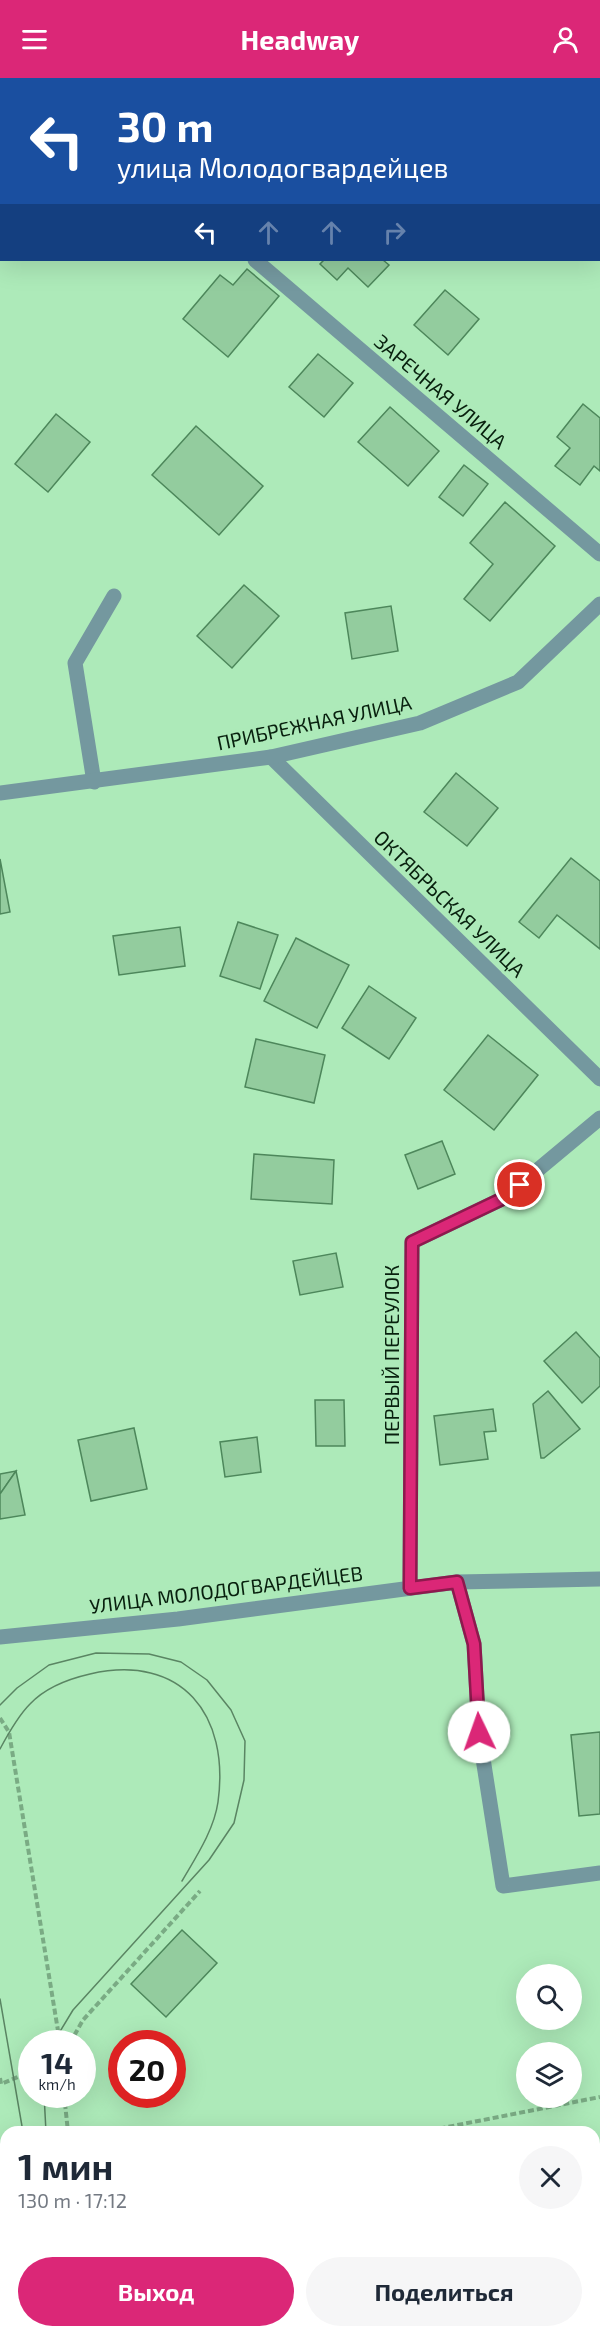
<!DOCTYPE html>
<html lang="ru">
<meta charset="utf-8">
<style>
body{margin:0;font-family:"Exo 2",sans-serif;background:#f6f6f7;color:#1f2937;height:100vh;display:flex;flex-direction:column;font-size:22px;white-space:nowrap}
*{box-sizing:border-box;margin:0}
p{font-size:20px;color:#747a83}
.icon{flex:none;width:33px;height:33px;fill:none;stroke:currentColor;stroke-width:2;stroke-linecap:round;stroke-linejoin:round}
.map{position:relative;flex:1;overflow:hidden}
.side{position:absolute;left:0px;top:2048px;width:600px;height:212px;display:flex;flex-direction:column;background:#fff;border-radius:18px 18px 0 0;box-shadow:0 6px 24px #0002}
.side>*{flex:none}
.guide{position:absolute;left:0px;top:0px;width:600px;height:183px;box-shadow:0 6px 24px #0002;background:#1a4fa0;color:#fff;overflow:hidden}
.controls{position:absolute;left:516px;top:1886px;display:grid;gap:12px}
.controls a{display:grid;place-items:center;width:66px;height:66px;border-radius:50%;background:#fff;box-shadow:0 6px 24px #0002;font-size:30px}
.speed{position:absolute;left:18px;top:1952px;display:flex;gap:12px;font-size:30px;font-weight:700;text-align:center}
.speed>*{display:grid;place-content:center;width:78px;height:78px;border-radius:50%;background:#fff;box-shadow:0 6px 24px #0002;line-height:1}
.speed small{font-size:15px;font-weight:400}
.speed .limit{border:9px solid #d22;background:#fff;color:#111}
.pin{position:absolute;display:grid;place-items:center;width:51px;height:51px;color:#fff;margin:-26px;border:3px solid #fff;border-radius:50%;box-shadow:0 2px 6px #0007}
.me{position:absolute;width:66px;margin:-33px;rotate:357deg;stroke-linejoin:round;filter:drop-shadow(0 0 4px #0008)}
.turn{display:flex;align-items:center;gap:21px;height:126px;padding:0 18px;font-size:27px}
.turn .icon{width:78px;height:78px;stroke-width:2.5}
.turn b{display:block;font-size:42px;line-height:51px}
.lanes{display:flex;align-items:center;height:57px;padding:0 18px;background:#0003;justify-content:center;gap:30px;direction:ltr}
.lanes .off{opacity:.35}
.round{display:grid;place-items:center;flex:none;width:63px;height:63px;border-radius:32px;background:#f6f6f7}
.summary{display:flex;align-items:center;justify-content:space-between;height:102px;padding:0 18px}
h1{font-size:36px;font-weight:700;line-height:45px}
.button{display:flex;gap:12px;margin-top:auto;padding:12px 18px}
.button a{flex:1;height:69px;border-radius:36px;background:#db2777;color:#fff;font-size:24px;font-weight:700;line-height:69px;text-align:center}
.button a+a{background:#f6f6f7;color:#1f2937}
header{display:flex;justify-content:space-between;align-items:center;height:78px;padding:0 18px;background:#db2777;color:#fff;font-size:27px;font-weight:700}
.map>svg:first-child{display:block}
.building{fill:#93cc9e;stroke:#4d875b;stroke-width:1.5}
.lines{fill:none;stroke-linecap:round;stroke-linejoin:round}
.path{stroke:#7aab84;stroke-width:4;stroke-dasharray:6 3;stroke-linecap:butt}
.service{stroke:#74989f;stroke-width:15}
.minor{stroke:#74989f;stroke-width:15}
.tram{stroke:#5a8563;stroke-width:1.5}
.route-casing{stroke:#8e194d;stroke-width:15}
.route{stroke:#db2777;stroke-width:10}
.labels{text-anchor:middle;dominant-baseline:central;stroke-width:6;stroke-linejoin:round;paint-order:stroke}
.street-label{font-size:20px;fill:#08200e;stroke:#adeab9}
</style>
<header><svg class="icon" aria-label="menu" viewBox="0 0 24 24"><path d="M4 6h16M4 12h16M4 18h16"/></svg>Headway<svg class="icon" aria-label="person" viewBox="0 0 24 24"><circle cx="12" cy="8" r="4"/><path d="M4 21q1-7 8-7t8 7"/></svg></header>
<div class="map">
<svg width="600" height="2258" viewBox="0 0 600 2258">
<rect width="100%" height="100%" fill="#adeab9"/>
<g class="building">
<polygon points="598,21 600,22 598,83"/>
<polygon points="324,182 383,182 389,187 368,209 348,190 337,202 320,186"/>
<polygon points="247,191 279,218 228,279 183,241 220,197 233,207"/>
<polygon points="445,212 479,241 448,277 414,247"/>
<polygon points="318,276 353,305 324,339 289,309"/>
<polygon points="583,326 600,340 600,393 594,388 580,407 555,388 570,370 557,359"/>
<polygon points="390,329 439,373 408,408 358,364"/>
<polygon points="56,336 90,364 48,414 15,386"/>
<polygon points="196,348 263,408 219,457 152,397"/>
<polygon points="464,387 488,406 463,438 439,419"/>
<polygon points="505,424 555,468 490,543 464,521 493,486 470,465"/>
<polygon points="244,507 279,538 232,590 197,558"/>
<polygon points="391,528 398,573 352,581 345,535"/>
<polygon points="456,695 498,730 467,768 424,734"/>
<polygon points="571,780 600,803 600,871 557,837 539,860 519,844"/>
<polygon points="0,781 10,834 0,836"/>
<polygon points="238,844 278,857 260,911 220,898"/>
<polygon points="180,849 185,888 119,897 113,858"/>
<polygon points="296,860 349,887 317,950 264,923"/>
<polygon points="369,908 416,940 389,981 342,950"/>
<polygon points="488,957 538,997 494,1052 444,1012"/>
<polygon points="256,961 325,977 314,1025 245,1009"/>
<polygon points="442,1063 455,1096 418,1111 405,1077"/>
<polygon points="254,1076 334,1082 332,1126 251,1121"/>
<polygon points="336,1175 343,1209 300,1217 293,1183"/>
<polygon points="576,1254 600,1280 600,1308 582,1325 544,1283"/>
<polygon points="548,1313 580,1351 544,1380 541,1380 533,1326"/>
<polygon points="315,1322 344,1322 345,1368 316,1368"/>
<polygon points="493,1331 496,1353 484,1354 488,1381 440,1387 434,1338"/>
<polygon points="134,1350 147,1411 91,1423 78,1362"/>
<polygon points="257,1359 261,1394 225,1399 220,1364"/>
<polygon points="16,1393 0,1416 0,1396"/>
<polygon points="16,1393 25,1437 0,1441 0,1416"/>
<polygon points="600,1654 600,1736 579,1738 571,1657"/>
<polygon points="182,1852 217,1885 166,1939 131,1906"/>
<polygon points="332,2253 441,2253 441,2254 424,2258 334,2258"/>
</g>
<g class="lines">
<g class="path">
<polyline points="0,1640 9,1654 60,1965"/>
<polyline points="70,1965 83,1942 200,1813"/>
<polyline points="0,2000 1,2006 32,1993"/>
<polyline points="64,2016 68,2054"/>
<polyline points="422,2054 600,2019"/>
<polyline points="109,2253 110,2258"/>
</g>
<g class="service">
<polyline points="94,704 75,585 114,518"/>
<polyline points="457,1504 474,1566 479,1655 503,1808 600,1795"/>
</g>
<g class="minor">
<polyline points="42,0 43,2"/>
<polyline points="255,182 600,476"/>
<polyline points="271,679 600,1001"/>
<polyline points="0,715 271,679 420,645 518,604 600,526"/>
<polyline points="410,1510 412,1164 504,1120 600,1040"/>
<polyline points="0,1559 178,1541 457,1504 600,1501"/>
</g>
<g class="tram">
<polyline points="0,1627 17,1610 49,1587 96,1575 149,1576 181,1584 207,1602 231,1632 245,1663 244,1702 234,1745 209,1782 73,1932 53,1965"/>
<path d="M0 1671C8 1656 18 1638 30 1626 46 1609 68 1601 90 1596 182 1575 230 1637 218 1724 214 1752 196 1779 182 1803"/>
<polyline points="0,1921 23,2054"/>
<polyline points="44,2016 46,2054"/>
<polyline points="59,2253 60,2258"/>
<polyline points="82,2253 82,2258"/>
</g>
</g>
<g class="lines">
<defs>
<polyline id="route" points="479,1654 474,1566 457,1504 410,1510 412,1164 504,1120 520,1107"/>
</defs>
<use href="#route" class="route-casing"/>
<use href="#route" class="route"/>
</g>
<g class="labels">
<g class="street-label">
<text transform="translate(441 313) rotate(40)">ЗАРЕЧНАЯ УЛИЦА</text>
<text transform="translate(314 644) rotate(-12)">ПРИБРЕЖНАЯ УЛИЦА</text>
<text transform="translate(450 825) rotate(44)">ОКТЯБРЬСКАЯ УЛИЦА</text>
<text transform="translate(391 1277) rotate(-90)">ПЕРВЫЙ ПЕРЕУЛОК</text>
<text transform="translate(226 1511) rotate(-7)">УЛИЦА МОЛОДОГВАРДЕЙЦЕВ</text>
</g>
</g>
</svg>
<div class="controls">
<a><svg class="icon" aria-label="search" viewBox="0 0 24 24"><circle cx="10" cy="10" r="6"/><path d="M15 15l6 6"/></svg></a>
<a><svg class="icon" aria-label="layers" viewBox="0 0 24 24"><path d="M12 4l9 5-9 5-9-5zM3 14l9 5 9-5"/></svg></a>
</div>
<div class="speed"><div>14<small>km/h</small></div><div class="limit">20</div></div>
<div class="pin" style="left:520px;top:1107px;background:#d93025"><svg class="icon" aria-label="arrive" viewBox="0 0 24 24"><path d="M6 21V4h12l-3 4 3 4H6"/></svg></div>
<svg class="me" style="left:479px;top:1654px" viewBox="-20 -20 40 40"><circle r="19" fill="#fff"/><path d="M0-13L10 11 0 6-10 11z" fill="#db2777"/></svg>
<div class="guide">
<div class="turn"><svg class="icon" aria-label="left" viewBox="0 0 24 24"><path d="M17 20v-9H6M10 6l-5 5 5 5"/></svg><div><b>30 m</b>улица Молодогвардейцев</div></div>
<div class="lanes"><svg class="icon" aria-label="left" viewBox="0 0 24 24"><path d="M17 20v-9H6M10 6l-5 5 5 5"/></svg><svg class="icon off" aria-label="ahead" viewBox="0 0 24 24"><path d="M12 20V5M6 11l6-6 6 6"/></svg><svg class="icon off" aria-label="ahead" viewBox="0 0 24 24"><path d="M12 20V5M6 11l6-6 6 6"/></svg><svg class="icon off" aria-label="right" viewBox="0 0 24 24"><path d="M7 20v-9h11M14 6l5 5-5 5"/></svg></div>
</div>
<section class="side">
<div class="summary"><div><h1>1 мин</h1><p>130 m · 17:12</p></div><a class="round"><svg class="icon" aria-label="close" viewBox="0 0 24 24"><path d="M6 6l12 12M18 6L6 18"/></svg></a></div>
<div class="button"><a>Выход</a><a>Поделиться</a></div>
</section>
</div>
